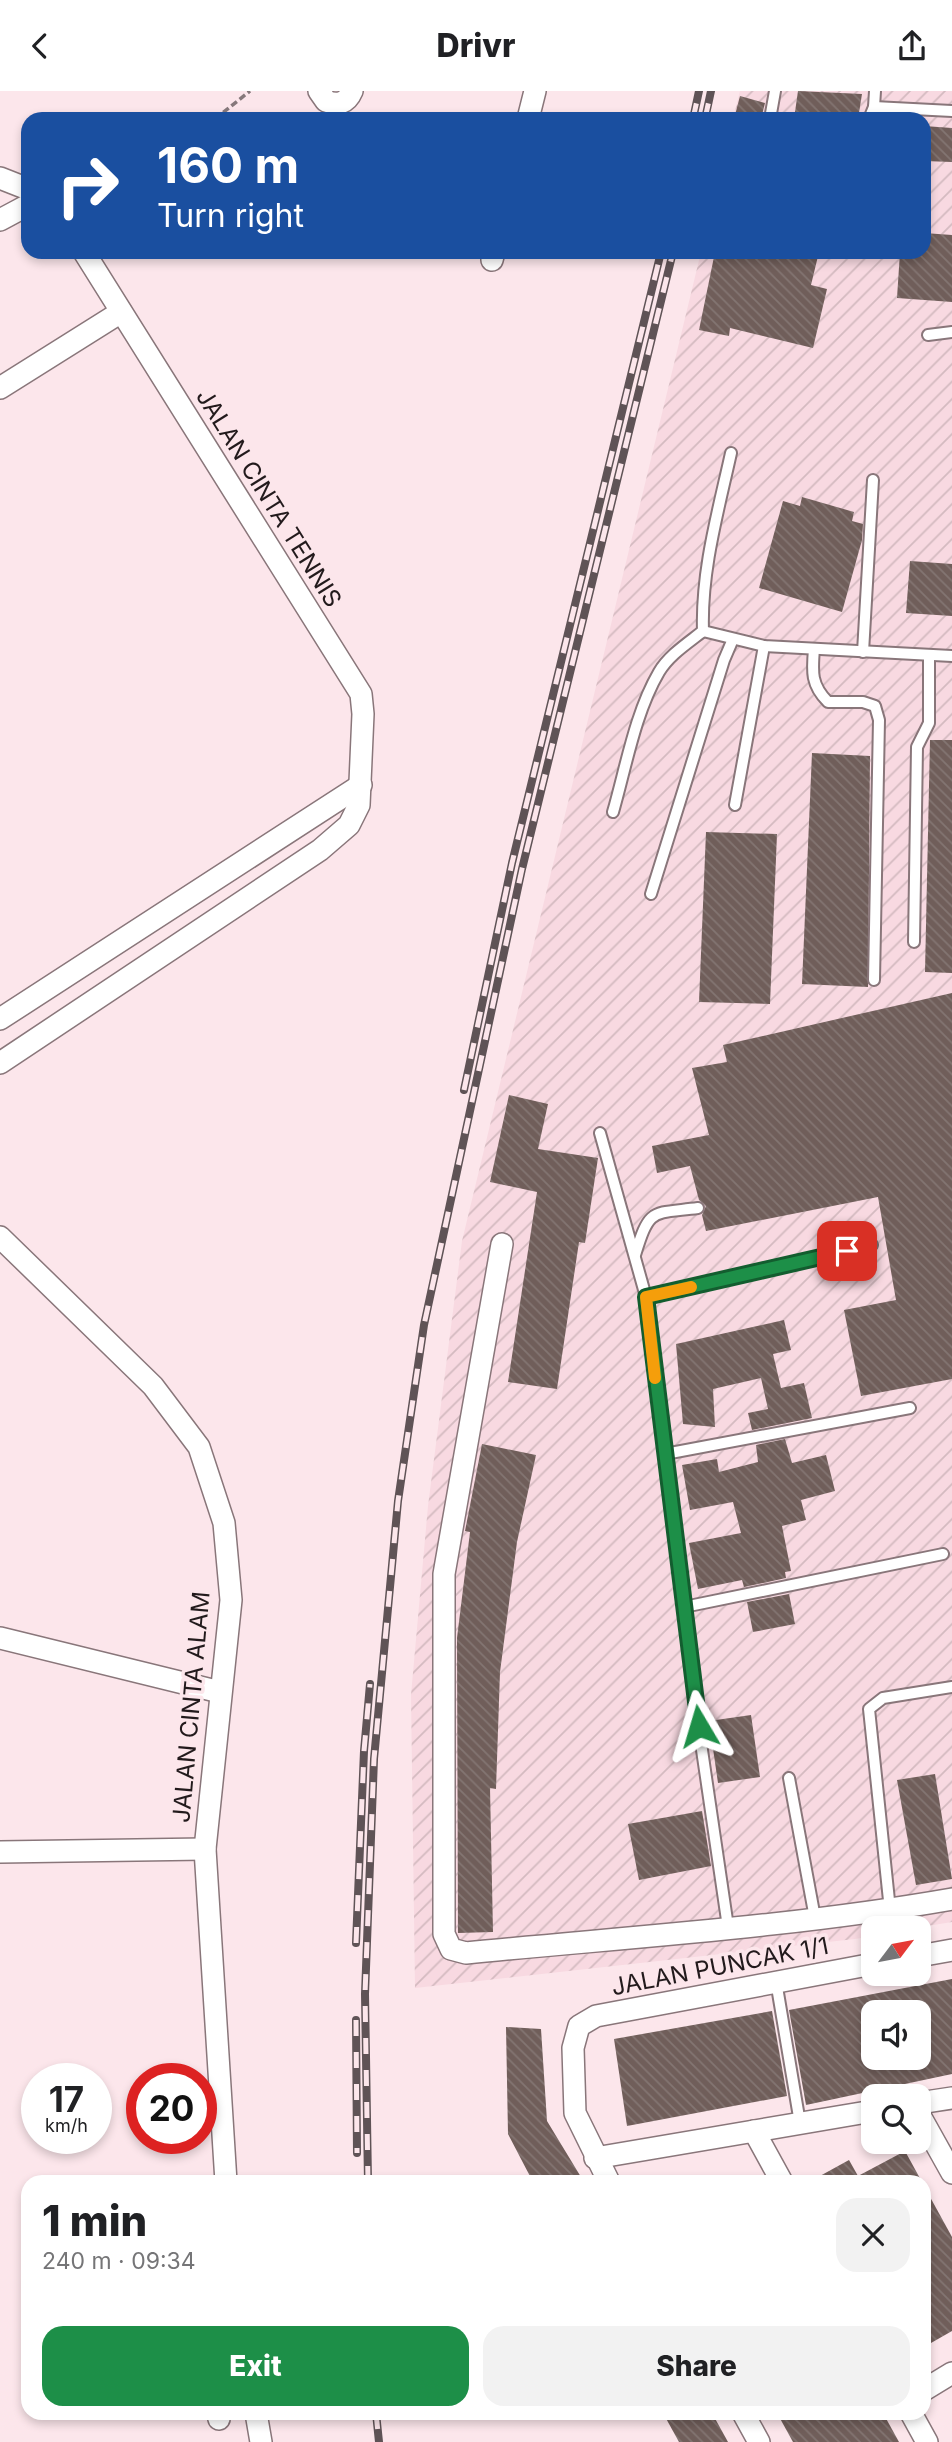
<!DOCTYPE html>
<meta charset="utf-8">
<style>
body{margin:0;font-family:Inter,sans-serif;background:#f2f2f2;color:#202124;height:100vh;display:flex;flex-direction:column;font-size:26px;white-space:nowrap}
*{box-sizing:border-box;margin:0}
p{font-size:23px;color:#757577}
.icon{flex:none;width:38px;height:38px;fill:none;stroke:currentColor;stroke-width:2;stroke-linecap:round;stroke-linejoin:round}
.map{position:relative;flex:1;overflow:hidden}
.details{position:absolute;left:21px;top:2084px;width:910px;height:245px;display:flex;flex-direction:column;background:#fff;border-radius:21px;box-shadow:0 4px 10px #0003}
.details>*{flex:none}
.top-card{position:absolute;left:21px;top:21px;width:910px;height:147px;border-radius:21px;box-shadow:0 4px 10px #0003;background:#1a4fa0;color:#fff;overflow:hidden}
.needle{width:46px;rotate:58deg}
.buttons{position:absolute;left:861px;top:1825px;display:grid;gap:14px}
.buttons a{display:grid;place-items:center;width:70px;height:70px;border-radius:14px;background:#fff;box-shadow:0 4px 10px #0003;font-size:35px}
.speed{position:absolute;left:21px;top:1972px;display:flex;gap:14px;font-size:35px;font-weight:700;text-align:center}
.speed>*{display:grid;place-content:center;width:91px;height:91px;border-radius:50%;background:#fff;box-shadow:0 4px 10px #0003;line-height:1}
.speed small{font-size:18px;font-weight:400}
.speed .limit{border:10px solid #d22;background:#fff;color:#111}
.pin{position:absolute;display:grid;place-items:center;width:60px;height:60px;color:#fff;margin:-30px;border-radius:14px;box-shadow:0 4px 10px #0006}
.me{position:absolute;width:77px;margin:-38px;rotate:353deg;stroke-linejoin:round;filter:drop-shadow(0 0 5px #0008)}
.turn{display:flex;align-items:center;gap:24px;height:147px;padding:0 21px;font-size:32px}
.turn .icon{width:91px;height:91px;stroke-width:2.5}
.turn b{display:block;font-size:49px;line-height:60px}
.round{display:grid;place-items:center;flex:none;width:74px;height:74px;border-radius:21px;background:#f2f2f2}
.head{display:flex;align-items:center;justify-content:space-between;height:119px;padding:0 21px}
h1{font-size:42px;font-weight:800;line-height:52px}
.action{display:flex;gap:14px;margin-top:auto;padding:14px 21px}
.action a{flex:1;height:80px;border-radius:21px;background:#1d8f48;color:#fff;font-size:28px;font-weight:800;line-height:80px;text-align:center}
.action a+a{background:#f2f2f2;color:#202124}
header{display:flex;justify-content:space-between;align-items:center;height:91px;padding:0 21px;background:#fff;font-size:32px;font-weight:800}
.map>svg:first-child{display:block}
.industrial{fill:url(#industrial-furrows)}
.building{fill:url(#building-back-hatch);fill-rule:evenodd}
.lines{fill:none;stroke-linecap:round;stroke-linejoin:round}
.service-casing{stroke:#89767a;stroke-width:14}
.minor-casing{stroke:#89767a;stroke-width:24}
.path{stroke:#86787b;stroke-width:3.5;stroke-dasharray:7 3.5;stroke-linecap:butt}
.service{stroke:#fff;stroke-width:10}
.minor{stroke:#fff;stroke-width:21}
.rail-casing{stroke:#5f5356;stroke-width:8}
.rail{stroke:#fce6eb;stroke-width:5;stroke-dasharray:16;stroke-linecap:butt}
.route-casing{stroke:#135d2f;stroke-width:18}
.route{stroke:#1d8f48;stroke-width:12}
.slow{stroke:#f59e0b;stroke-width:12}
.labels{text-anchor:middle;dominant-baseline:central;stroke-width:7;stroke-linejoin:round;paint-order:stroke}
.street-label{font-size:24px;fill:#221a1c;stroke:#fce6eb}
</style>
<header><svg class="icon" aria-label="back" viewBox="0 0 24 24"><path d="M15 5l-7 7 7 7"/></svg>Drivr<svg class="icon" aria-label="share" viewBox="0 0 24 24"><path d="M12 15V3M7 8l5-5 5 5M5 13v7h14v-7"/></svg></header>
<div class="map">
<svg width="952" height="2351" viewBox="0 0 952 2351">
<defs>
<pattern id="industrial-furrows" width="10" height="10" patternUnits="userSpaceOnUse" patternTransform="scale(1.75)"><rect width="10" height="10" fill="#f8d9e1"/><path d="M-1 1l2-2M0 10L10 0M9 11l2-2" fill="none" stroke="#d4bac0"/></pattern>
<pattern id="building-back-hatch" width="6" height="6" patternUnits="userSpaceOnUse" patternTransform="scale(1.75)"><rect width="6" height="6" fill="#705e5a"/><path d="M-1 5l2 2M0 0l6 6M5-1l2 2" fill="none" stroke="#837572"/></pattern>
</defs>
<rect width="100%" height="100%" fill="#fce6eb"/>
<polygon class="industrial" points="740,0 952,0 952,1831 915,1837 873,1838 873,1845 855,1848 415,1897 411,1604 428,1415 462,1150 701,161 924,161 924,28 733,28"/>
<g class="building">
<polygon points="798,0 862,3 858,28 794,28"/>
<polygon points="740,5 765,12 761,28 734,28"/>
<polygon points="924,35 952,37 952,71 924,70"/>
<polygon points="924,142 952,144 952,211 897,207 900,161 924,161"/>
<polygon points="715,161 819,161 811,194 827,198 813,257 730,237 729,245 699,239"/>
<polygon points="802,406 854,421 852,430 863,433 862,449 842,521 759,497 783,410 800,415"/>
<polygon points="910,470 952,473 952,525 906,522"/>
<polygon points="930,649 952,649 952,882 925,881"/>
<polygon points="812,662 870,665 868,896 802,893"/>
<polygon points="706,741 777,743 770,913 699,911"/>
<polygon points="952,902 952,1288 861,1305 844,1219 896,1209 878,1106 706,1140 702,1124 706,1115 699,1109 690,1075 657,1082 652,1055 709,1044 692,977 727,971 723,954"/>
<polygon points="509,1004 548,1013 538,1058 598,1067 585,1152 579,1151 557,1298 508,1291 537,1101 490,1091"/>
<polygon points="784,1229 791,1259 773,1263 781,1297 804,1292 812,1327 752,1339 748,1322 768,1318 761,1287 713,1298 715,1336 683,1333 676,1253"/>
<polygon points="785,1348 792,1372 826,1364 835,1400 801,1409 806,1429 782,1435 791,1480 785,1481 786,1487 744,1496 742,1489 698,1498 689,1452 741,1442 733,1411 690,1419 682,1374 717,1368 719,1381 758,1371 756,1354"/>
<polygon points="482,1353 536,1364 517,1451 500,1581 496,1698 490,1697 493,1841 458,1842 457,1547 470,1441 465,1440"/>
<polygon points="789,1503 795,1533 753,1541 747,1511"/>
<polygon points="751,1624 760,1686 718,1692 709,1630"/>
<polygon points="935,1683 952,1788 916,1794 897,1689"/>
<polygon points="702,1720 711,1775 639,1789 628,1733"/>
<path d="M952 1888V1983L806 2014 789 1919ZM873 1922H919V1967H873Z"/>
<polygon points="772,1920 787,2005 627,2035 614,1948"/>
<polygon points="506,1936 541,1938 547,2030 584,2091 533,2091 508,2043"/>
<polygon points="905,2060 922,2091 809,2091 849,2069 858,2085"/>
<polygon points="924,2095 952,2146 952,2240 924,2256"/>
<polygon points="663,2322 712,2322 728,2351 679,2351"/>
<polygon points="777,2322 883,2322 899,2351 793,2351"/>
</g>
<g class="lines">
<defs>
<g id="service">
<polyline points="874,16 875,0"/>
<polyline points="770,28 775,0"/>
<polyline points="869,28 874,16 952,20"/>
<polyline points="928,244 952,241"/>
<polyline points="703,540 764,555 952,565"/>
<path d="M703 540C701 480 718 421 731 362"/>
<path d="M814 558C812 581 811 594 828 611H863L875 615 879 629 874 889"/>
<polyline points="863,561 873,389"/>
<polyline points="735,714 764,555"/>
<path d="M613 721C626 676 635 622 659 581 669 564 688 552 703 540"/>
<polyline points="651,803 724,569 733,548"/>
<polyline points="914,851 917,656 929,632 929,564"/>
<polyline points="600,1042 646,1206 702,1659 728,1836"/>
<path d="M635 1164C650 1116 651 1123 698 1117"/>
<polyline points="646,1206 872,1154"/>
<polyline points="665,1363 910,1317"/>
<polyline points="684,1516 943,1463"/>
<polyline points="789,1687 815,1827"/>
<polyline points="890,1819 869,1618 883,1607 952,1596"/>
<polyline points="776,1890 800,2032"/>
</g>
<g id="minor">
<path d="M319 0 326 10C338 15 347 12 352 0"/>
<polyline points="528,28 535,0"/>
<polyline points="0,87 28,98"/>
<polyline points="0,129 28,114"/>
<polyline points="492,169 494,161"/>
<polyline points="0,297 121,221"/>
<polyline points="0,928 361,694"/>
<polyline points="0,972 320,759 349,734 359,714 363,623 361,603 84,161"/>
<polyline points="0,1146 153,1295 199,1356 224,1432 231,1509 205,1758 226,2091"/>
<path d="M502 1153 444 1483V1843L451 1858 466 1862C628 1846 792 1836 952 1808"/>
<polyline points="0,1547 220,1601"/>
<polyline points="0,1761 205,1758"/>
<polyline points="919,1865 952,1859"/>
<polyline points="919,2012 952,2007"/>
<polyline points="919,2023 952,2082"/>
<polyline points="754,2040 782,2091"/>
<polyline points="595,2067 873,2020"/>
<polyline points="609,2091 575,2022 573,1957 579,1935 596,1925 873,1873"/>
<polyline points="924,2299 952,2282"/>
<polyline points="218,2322 219,2328"/>
<polyline points="256,2322 261,2351"/>
<polyline points="743,2322 759,2351"/>
<polyline points="911,2322 927,2351"/>
</g>
</defs>
<use href="#service" class="service-casing"/>
<use href="#minor" class="minor-casing"/>
<polyline class="path" points="215,28 250,0"/>
<use href="#service" class="service"/>
<use href="#minor" class="minor"/>
<defs>
<g id="rail">
<polyline points="693,28 699,0"/>
<polyline points="705,28 711,0"/>
<polyline points="464,999 512,772 661,161"/>
<polyline points="356,1852 364,1660 370,1593"/>
<polyline points="356,1929 357,2062"/>
<polyline points="368,2091 365,1903 374,1668 398,1410 424,1234 522,778 673,161"/>
<polyline points="376,2322 379,2351"/>
</g>
</defs>
<use href="#rail" class="rail-casing"/>
<use href="#rail" class="rail"/>
</g>
<g class="lines">
<defs>
<polyline id="route" points="699,1635 646,1206 847,1160"/>
</defs>
<use href="#route" class="route-casing"/>
<use href="#route" class="route"/>
<polyline class="slow" points="655,1287 646,1206 691,1196"/>
</g>
<g class="labels">
<g class="street-label">
<text transform="translate(269 407) rotate(58)">JALAN CINTA TENNIS</text>
<text transform="translate(191 1616) rotate(-85)">JALAN CINTA ALAM</text>
<text transform="translate(720 1875) rotate(-11)">JALAN PUNCAK 1/1</text>
</g>
</g>
</svg>
<div class="buttons">
<a><svg class="needle" viewBox="-14 -14 28 28"><path d="M0-13l5 13h-10z" fill="#e53935"/><path d="M0 13l5-13h-10z" fill="#757577"/></svg></a>
<a><svg class="icon" aria-label="sound" viewBox="0 0 24 24"><path d="M4 9h4l5-4v14l-5-4H4zM17 9q2 3 0 6"/></svg></a>
<a><svg class="icon" aria-label="search" viewBox="0 0 24 24"><circle cx="10" cy="10" r="6"/><path d="M15 15l6 6"/></svg></a>
</div>
<div class="speed"><div>17<small>km/h</small></div><div class="limit">20</div></div>
<div class="pin" style="left:847px;top:1160px;background:#d93025"><svg class="icon" aria-label="arrive" viewBox="0 0 24 24"><path d="M6 21V4h12l-3 4 3 4H6"/></svg></div>
<svg class="me" style="left:699px;top:1635px" viewBox="-20 -20 40 40"><path d="M0-17L14 15 0 8-14 15z" fill="#1d8f48" stroke="#fff" stroke-width="4"/></svg>
<div class="top-card">
<div class="turn"><svg class="icon" aria-label="right" viewBox="0 0 24 24"><path d="M7 20v-9h11M14 6l5 5-5 5"/></svg><div><b>160 m</b>Turn right</div></div>
</div>
<section class="details">
<div class="head"><div><h1>1 min</h1><p>240 m · 09:34</p></div><a class="round"><svg class="icon" aria-label="close" viewBox="0 0 24 24"><path d="M6 6l12 12M18 6L6 18"/></svg></a></div>
<div class="action"><a>Exit</a><a>Share</a></div>
</section>
</div>
